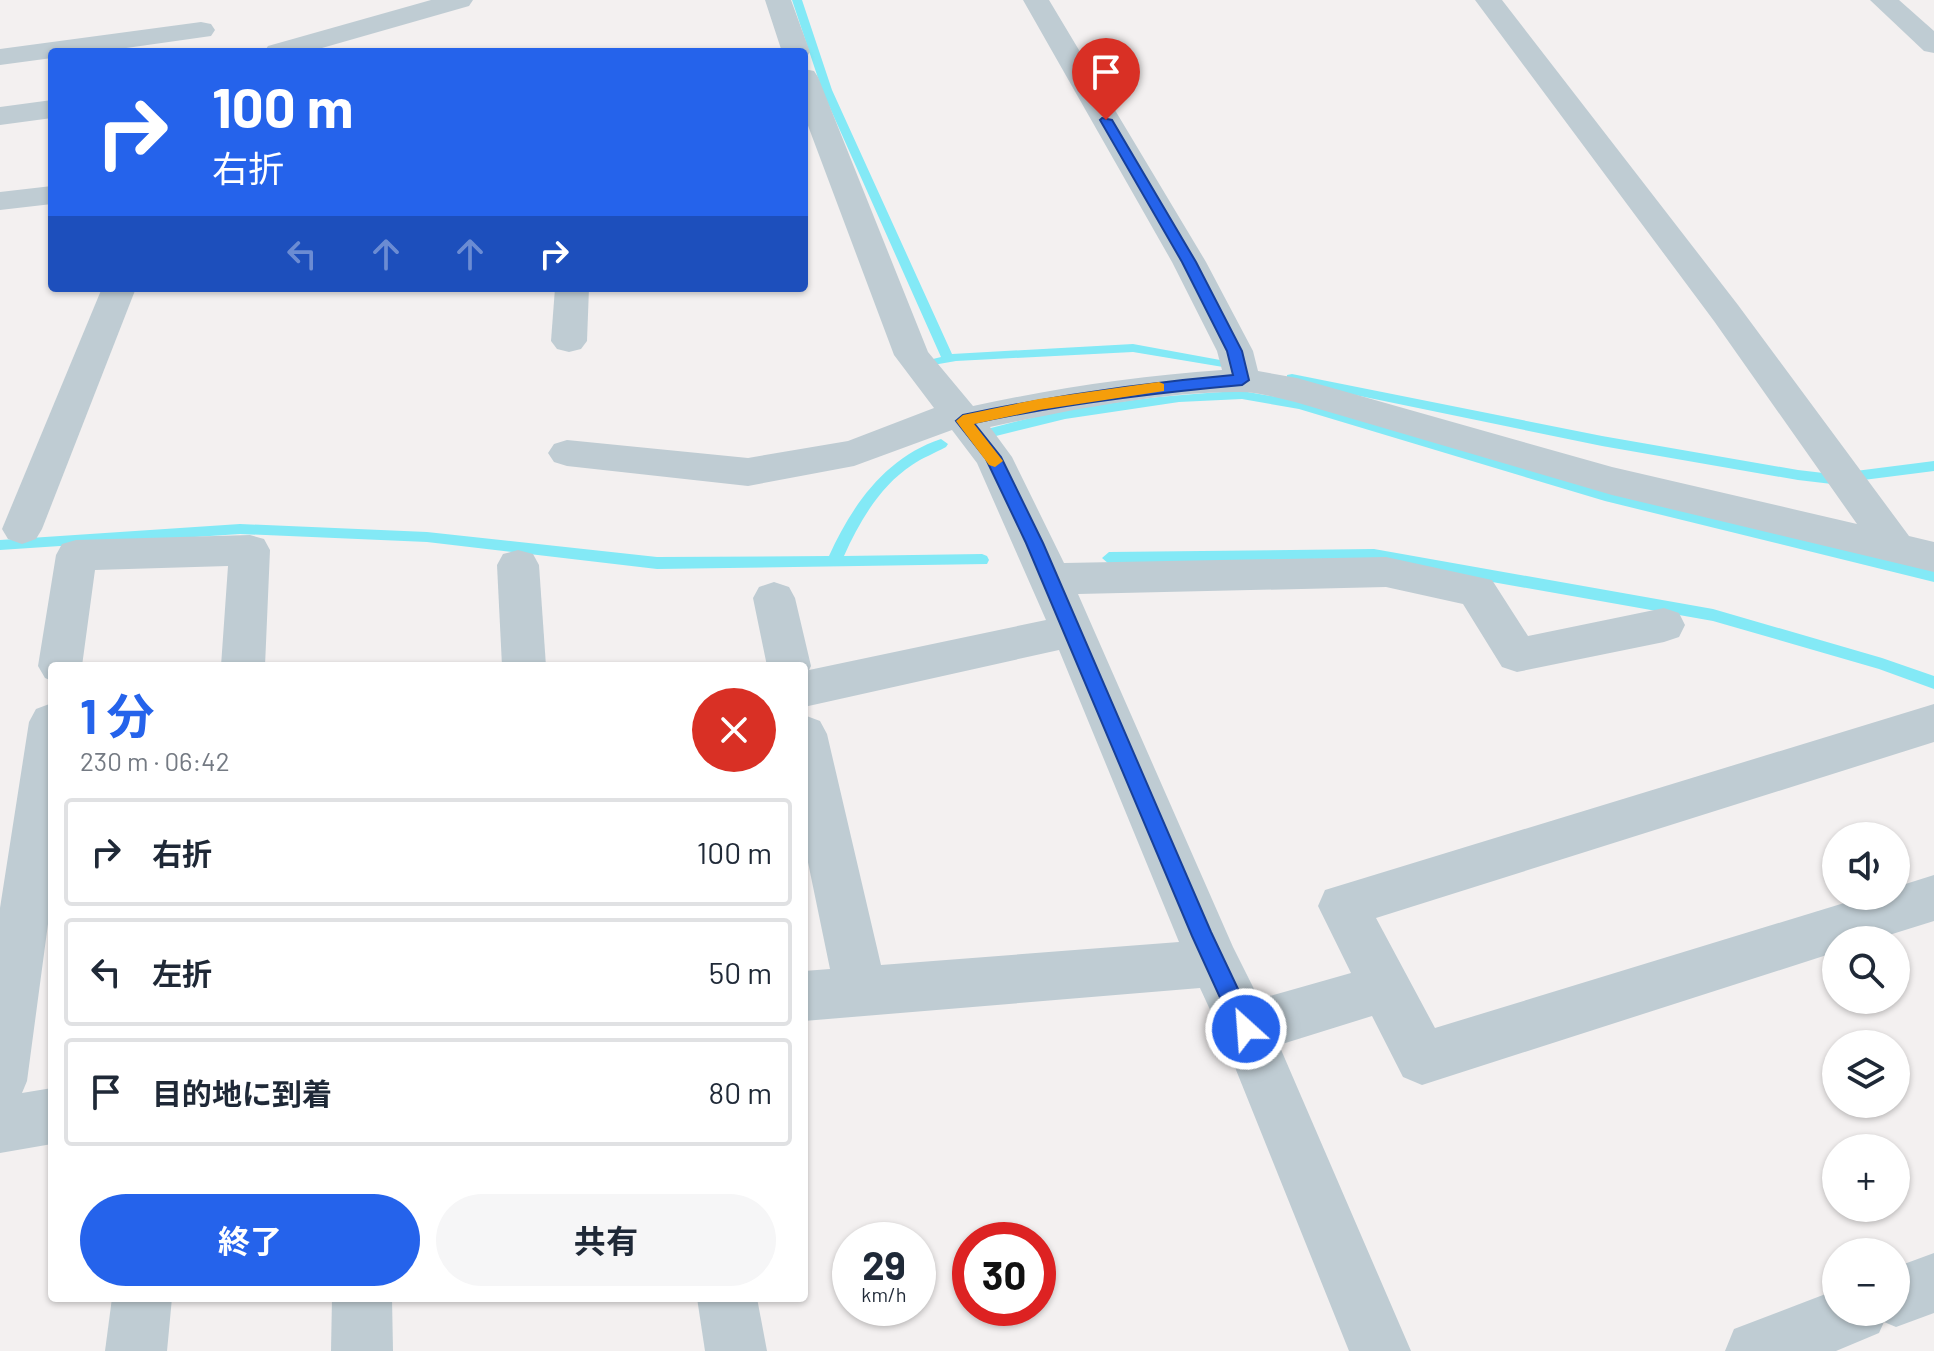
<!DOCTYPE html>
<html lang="ja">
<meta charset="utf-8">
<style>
body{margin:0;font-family:Barlow,"Noto Sans JP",sans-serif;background:#f6f6f7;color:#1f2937;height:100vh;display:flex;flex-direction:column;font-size:30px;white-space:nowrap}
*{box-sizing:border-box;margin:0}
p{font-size:26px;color:#747a83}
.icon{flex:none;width:44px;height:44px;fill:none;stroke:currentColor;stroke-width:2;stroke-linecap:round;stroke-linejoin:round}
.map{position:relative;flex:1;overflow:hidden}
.drawer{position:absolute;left:48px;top:662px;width:760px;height:640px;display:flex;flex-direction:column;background:#fff;border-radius:8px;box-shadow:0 2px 6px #0004}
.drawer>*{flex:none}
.hud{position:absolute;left:48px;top:48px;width:760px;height:244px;border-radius:8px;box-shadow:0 2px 6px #0004;background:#2563eb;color:#fff;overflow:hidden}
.controls{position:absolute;left:1822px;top:822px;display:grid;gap:16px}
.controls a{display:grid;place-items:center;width:88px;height:88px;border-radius:50%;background:#fff;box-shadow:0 2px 6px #0004;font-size:40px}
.speed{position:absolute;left:832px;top:1222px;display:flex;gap:16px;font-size:40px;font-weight:700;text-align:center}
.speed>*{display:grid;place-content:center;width:104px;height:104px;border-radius:50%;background:#fff;box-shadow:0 2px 6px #0004;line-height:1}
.speed small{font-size:20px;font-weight:400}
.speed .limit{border:12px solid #d22;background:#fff;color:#111}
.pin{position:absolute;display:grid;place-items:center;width:68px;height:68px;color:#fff;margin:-82px -34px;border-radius:50% 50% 50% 0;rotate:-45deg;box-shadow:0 0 8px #0007}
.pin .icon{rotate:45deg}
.me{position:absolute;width:88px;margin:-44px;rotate:334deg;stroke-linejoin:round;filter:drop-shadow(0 0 6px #0008)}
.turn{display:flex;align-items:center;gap:28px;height:168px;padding:0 32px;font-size:36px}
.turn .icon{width:104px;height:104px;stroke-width:2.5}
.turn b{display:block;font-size:56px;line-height:68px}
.lanes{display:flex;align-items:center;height:76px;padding:0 32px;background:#0003;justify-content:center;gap:40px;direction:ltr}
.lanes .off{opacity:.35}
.round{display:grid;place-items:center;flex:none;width:84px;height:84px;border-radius:42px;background:#f6f6f7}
.overview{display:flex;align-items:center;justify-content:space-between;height:136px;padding:0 32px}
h1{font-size:48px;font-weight:700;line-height:60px;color:#2563eb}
.action{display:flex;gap:16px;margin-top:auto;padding:16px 32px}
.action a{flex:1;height:92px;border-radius:48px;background:#2563eb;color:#fff;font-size:32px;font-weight:700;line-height:92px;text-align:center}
.action a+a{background:#f6f6f7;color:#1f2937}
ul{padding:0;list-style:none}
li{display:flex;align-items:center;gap:24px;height:108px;margin:0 16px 12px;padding:0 16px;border:4px solid #e0e1e3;border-radius:8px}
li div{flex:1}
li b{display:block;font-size:30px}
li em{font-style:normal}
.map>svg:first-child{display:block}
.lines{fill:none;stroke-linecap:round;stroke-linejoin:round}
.stream{fill:#83e9f6;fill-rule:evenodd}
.street{fill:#bfccd3;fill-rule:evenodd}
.route{fill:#2563eb;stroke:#184099;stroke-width:2}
.slow{fill:#f59e0b}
</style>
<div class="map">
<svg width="1934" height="1351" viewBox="0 0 1934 1351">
<rect width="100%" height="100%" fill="#f3f0f0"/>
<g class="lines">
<g class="stream">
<polygon points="792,0 802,0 832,90 952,354 1133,344 1242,364 1247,365 1247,371 1133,352 956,361 933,365 933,359 941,357 822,90"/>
<polygon points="1292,374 1602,436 1798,470 1832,474 1934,461 1934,471 1832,484 1798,480 1602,446 1287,381 1287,375"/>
<path d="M1242 391 1300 401 1605 491 1934 570V582L1605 501 1299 409 1242 399 1179 402 1065 419 996 436 989 431 991 428C1073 405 1157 395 1242 391Z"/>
<path d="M941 439 948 444 946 447C935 453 922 458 912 465 880 486 859 522 844 556L982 554 987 556 989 560 987 564 657 569 427 542 240 534 0 550V540L240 524 427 532 657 557 829 556C852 505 886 457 941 439Z"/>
<polygon points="1374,549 1713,609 1882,658 1934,676 1934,689 1879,669 1713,621 1374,561 1109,564 1102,558 1109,552"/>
</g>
<g class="street">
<polygon points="431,0 473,0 469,6 308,52 264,52 268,46"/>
<polygon points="765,0 791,0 810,52 806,58 804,52 782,52"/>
<path d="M1023 0H1049L1206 262 1253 351 1258 371 1297 378 1612 467 1857 524 1714 321 1475 0H1502L1738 305 1909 536 1934 542V572L1612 495 1295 402C1277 398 1258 392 1240 392 1165 391 1064 411 990 427L1012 457 1064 563 1386 557 1492 580 1528 636 1664 608 1679 613 1685 625 1679 637 1664 642 1517 672 1502 667 1463 604 1386 587 1078 594 1233 947 1259 999 1351 973 1318 906 1325 890 1934 704V742L1376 918 1435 1028 1867 896H1896V887L1934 875V921L1873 940H1836V952L1422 1085 1403 1077 1372 1016 1279 1045 1411 1351H1349L1224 1040 1200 988 804 1021V971L830 969 804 843V715L820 721 827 734 881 965 1179 942 1059 650 804 707V666H767L753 598 759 587 774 582 789 587 795 598 811 666 809 670 1046 620 977 463 952 430 854 466 748 486 567 466 554 462 548 453 554 444 567 440 748 458 848 441 934 408 894 355 804 115V69L814 71 818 77 928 352 973 406C1055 388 1138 376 1222 370L1217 351 1172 262Z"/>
<polygon points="1870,0 1899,0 1934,31 1934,53 1924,51"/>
<polygon points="201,22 211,24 215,30 211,36 98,52 52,52 52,58 0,65 0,49"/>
<polygon points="52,100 52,118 0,125 0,107"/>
<polygon points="52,186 52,204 0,210 0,192"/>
<polygon points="102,288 136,288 42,529 36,539 22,544 8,539 2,529"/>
<polygon points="555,288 589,288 587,341 581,349 569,352 557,349 551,341"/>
<polygon points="250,535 264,539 270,550 265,666 221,666 228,566 95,570 82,666 52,666 52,681 45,678 38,666 56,555 62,544 76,540"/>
<polygon points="518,550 533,554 539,565 546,666 502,666 497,565 503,554"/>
<polygon points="52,703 52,894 27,1081 22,1093 52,1088 52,1144 0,1153 0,908 29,722 36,709"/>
<polygon points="1934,1253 1934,1313 1896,1327 1884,1322 1879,1333 1836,1351 1725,1351 1734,1329 1836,1290 1836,1312 1896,1312 1896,1267"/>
<polygon points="112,1298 172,1298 167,1351 105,1351"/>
<polygon points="332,1298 392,1298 393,1351 331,1351"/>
<polygon points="697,1298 757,1298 767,1351 705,1351"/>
</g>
</g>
<path class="route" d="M1102 118 1112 120 1196 262 1242 351 1249 380 1242 385C1152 393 1063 404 974 423L1001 457 1043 543 1211 932 1257 1029 1254 1037 1246 1040 1238 1037 1192 936 1026 543 986 459 956 421 963 415C1053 396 1142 383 1233 375L1227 351 1182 262 1100 120Z"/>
<polygon class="slow" points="1159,382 1164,384 1164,391 1039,410 974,424 1003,461 995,467 989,465 956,421 963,415 1039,399"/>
</svg>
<div class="controls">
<a><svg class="icon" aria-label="sound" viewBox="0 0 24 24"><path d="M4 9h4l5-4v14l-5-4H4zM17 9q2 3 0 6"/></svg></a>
<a><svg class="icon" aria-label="search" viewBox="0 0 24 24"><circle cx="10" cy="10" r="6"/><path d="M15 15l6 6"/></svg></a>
<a><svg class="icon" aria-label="layers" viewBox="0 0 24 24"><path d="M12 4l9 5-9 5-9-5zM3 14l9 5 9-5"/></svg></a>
<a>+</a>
<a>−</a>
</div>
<div class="speed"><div>29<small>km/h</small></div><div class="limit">30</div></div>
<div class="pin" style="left:1106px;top:120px;background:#d93025"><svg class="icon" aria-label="arrive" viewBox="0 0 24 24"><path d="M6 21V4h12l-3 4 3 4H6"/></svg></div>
<svg class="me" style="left:1246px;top:1029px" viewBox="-20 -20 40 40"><circle r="17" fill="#2563eb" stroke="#fff" stroke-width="3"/><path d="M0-11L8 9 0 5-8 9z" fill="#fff"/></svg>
<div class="hud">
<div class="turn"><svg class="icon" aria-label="right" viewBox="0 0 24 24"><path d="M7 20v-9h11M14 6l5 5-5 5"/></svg><div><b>100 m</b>右折</div></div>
<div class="lanes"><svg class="icon off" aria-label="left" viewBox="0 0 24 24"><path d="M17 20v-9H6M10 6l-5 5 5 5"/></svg><svg class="icon off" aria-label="ahead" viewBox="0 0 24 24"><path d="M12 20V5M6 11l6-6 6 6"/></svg><svg class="icon off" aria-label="ahead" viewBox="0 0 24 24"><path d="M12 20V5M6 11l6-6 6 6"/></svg><svg class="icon" aria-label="right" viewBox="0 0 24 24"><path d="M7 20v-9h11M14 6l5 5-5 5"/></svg></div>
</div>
<section class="drawer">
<div class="overview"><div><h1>1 分</h1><p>230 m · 06:42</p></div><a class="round" style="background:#d93025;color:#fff"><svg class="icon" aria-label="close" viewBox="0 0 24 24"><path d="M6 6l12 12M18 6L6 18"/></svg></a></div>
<ul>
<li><svg class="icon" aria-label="right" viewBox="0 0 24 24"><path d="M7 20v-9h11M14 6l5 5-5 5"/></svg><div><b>右折</b></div><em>100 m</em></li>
<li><svg class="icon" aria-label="left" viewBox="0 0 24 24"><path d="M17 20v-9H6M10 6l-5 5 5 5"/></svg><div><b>左折</b></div><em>50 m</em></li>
<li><svg class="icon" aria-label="arrive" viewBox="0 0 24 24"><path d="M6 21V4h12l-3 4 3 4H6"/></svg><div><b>目的地に到着</b></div><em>80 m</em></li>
</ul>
<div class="action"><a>終了</a><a>共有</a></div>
</section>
</div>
